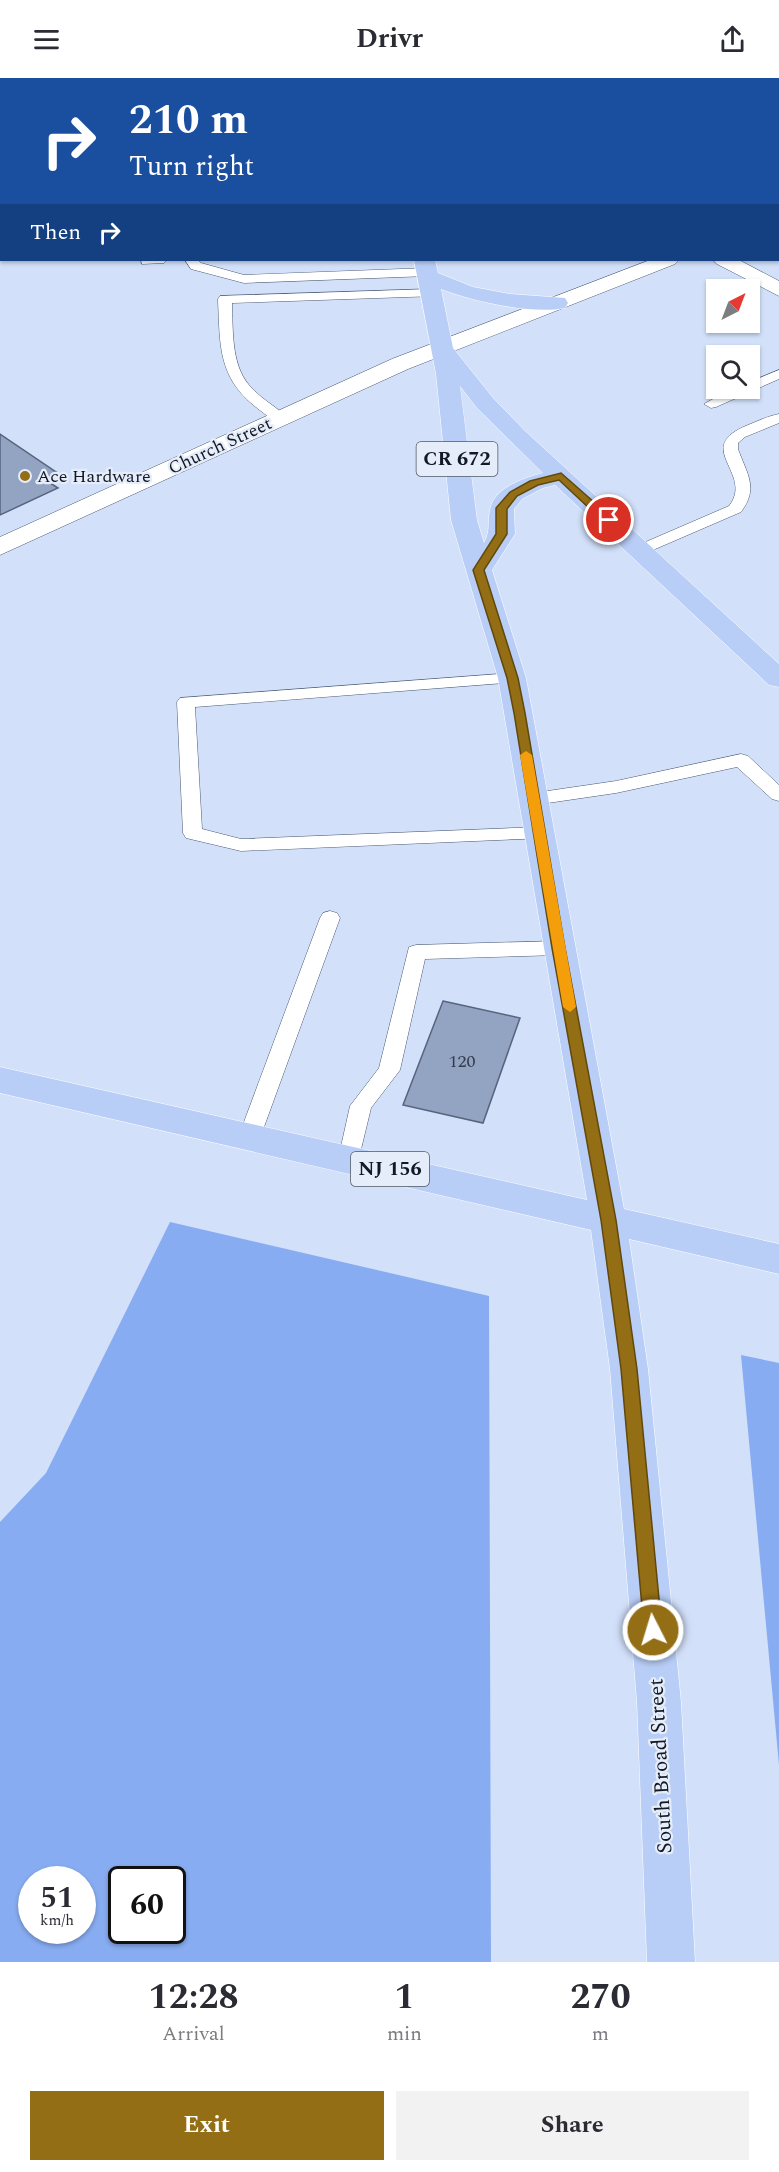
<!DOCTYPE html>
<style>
body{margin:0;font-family:Spectral,serif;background:#f2f2f3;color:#2b2b33;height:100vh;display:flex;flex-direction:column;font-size:22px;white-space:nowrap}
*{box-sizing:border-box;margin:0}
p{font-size:20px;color:#7c7c81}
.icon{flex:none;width:33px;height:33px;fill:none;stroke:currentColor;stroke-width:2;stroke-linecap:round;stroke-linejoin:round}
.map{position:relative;height:1884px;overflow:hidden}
.side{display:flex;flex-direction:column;background:#fff;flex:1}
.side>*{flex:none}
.hud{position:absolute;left:0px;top:0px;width:780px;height:183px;box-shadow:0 2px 4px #0004;background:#1a4fa0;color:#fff;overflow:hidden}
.needle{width:39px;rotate:42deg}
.buttons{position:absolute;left:706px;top:201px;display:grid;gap:12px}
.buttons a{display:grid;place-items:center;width:54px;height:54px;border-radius:0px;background:#fff;box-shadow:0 2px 4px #0004;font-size:30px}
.speed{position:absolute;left:18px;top:1788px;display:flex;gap:12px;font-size:30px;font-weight:700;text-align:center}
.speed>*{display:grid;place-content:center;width:78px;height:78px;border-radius:50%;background:#fff;box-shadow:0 2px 4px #0004;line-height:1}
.speed small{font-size:15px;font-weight:400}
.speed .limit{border:3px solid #111;border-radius:9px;background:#fff;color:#111}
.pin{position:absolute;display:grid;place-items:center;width:51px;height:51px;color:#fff;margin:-26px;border:3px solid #fff;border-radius:50%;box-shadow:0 2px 6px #0007}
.me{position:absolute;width:66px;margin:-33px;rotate:355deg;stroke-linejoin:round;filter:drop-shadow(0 0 4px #0008)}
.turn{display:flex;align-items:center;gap:21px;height:126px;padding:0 30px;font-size:27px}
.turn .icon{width:78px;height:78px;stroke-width:2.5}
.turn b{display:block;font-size:42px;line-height:51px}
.then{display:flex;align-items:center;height:57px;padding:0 30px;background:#0003;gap:12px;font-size:22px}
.eta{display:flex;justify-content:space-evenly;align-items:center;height:102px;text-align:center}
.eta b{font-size:36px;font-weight:700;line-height:42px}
.action{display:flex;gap:12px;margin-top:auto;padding:12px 30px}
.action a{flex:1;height:69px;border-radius:0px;background:#936e15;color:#fff;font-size:24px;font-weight:700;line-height:69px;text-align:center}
.action a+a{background:#f2f2f3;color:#2b2b33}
header{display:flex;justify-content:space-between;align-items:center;height:78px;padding:0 30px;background:#fff;font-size:27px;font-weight:700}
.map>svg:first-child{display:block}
.green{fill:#88acf1;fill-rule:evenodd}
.building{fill:#93a3c2;stroke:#566480;stroke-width:1.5}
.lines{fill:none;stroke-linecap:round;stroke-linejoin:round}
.service-casing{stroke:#4b5974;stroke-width:1}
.minor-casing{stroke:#4b5974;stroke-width:1}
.tertiary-casing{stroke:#4b5974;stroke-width:1}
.primary-casing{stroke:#fff;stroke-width:1}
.service{fill:#fff;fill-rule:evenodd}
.minor{fill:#fff;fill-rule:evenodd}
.tertiary{fill:#fff;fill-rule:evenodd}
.primary{fill:#b9cef7;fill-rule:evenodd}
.route{fill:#936e15;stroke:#60480e;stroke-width:1.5}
.slow{fill:#f59e0b}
.poi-dot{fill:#936e15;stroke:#e6edfa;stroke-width:2}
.labels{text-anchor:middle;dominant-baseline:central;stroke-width:4.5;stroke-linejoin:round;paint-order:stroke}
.far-street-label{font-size:18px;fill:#131924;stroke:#e6edfa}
.far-poi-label{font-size:18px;fill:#131924;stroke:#e6edfa;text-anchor:start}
.number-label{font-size:18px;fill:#333c4c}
.shield{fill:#e6edfa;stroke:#525964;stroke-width:1.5}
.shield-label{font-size:20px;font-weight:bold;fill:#131924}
.street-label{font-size:21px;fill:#131924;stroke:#e6edfa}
</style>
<header><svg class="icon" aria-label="menu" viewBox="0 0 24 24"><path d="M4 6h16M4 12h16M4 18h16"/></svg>Drivr<svg class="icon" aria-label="share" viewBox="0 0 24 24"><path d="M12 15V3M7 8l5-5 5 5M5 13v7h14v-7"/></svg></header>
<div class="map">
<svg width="779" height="1884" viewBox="0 0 779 1884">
<rect width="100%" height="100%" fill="#d2e0fa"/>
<g class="green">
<path d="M170 1144 489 1218 491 1884H0V1444L46 1395ZM32 1802H82V1852H32ZM122 1802H172V1852H122Z"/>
<polygon points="741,1277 779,1285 779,1687"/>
</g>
<g class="building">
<polygon points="0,356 56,394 44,401 58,410 0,437"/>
<polygon points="443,923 520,940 483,1045 403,1027"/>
</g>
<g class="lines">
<defs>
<g id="service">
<polygon points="0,0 50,0 2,2 0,4"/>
<polygon points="618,0 631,0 632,2 619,2"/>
<polygon points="708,0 722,0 707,2"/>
<rect x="778" y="13" width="1" height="8"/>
<rect x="778" y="93" width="1" height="8"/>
<polygon points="141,182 166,182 164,185 142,186"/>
<polygon points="185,182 198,182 201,185 244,197 428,190 435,194 428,198 244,205 191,191"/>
<path d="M432 211 439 215 437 218 232 225C233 251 231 286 249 307 259 319 273 327 285 337L287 340 285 343C275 346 269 339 261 333 218 302 220 270 218 221L220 218Z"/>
<polygon points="779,292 779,301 716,329 711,330 704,326 733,310 750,310 750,304"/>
<path d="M779 336V345L745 359 738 365V371C747 396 759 410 741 434L646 475H634L632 472 634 469 729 428C755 395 691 370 748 347 758 343 768 338 779 336Z"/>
<polygon points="512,595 518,596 521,600 518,604 195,629 202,751 241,761 539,749 546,750 549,755 546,760 241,773 186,760 183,755 177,624 180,620"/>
<polygon points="741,676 748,678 779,707 779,723 772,721 737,689 616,715 534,727 527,725 525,721 527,717 534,715 616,703"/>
<polygon points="330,833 337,835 340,840 260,1060 257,1066 249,1069 241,1066 238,1060 320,840 323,835"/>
<polygon points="559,863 566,865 569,870 566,875 559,877 425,881 400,992 371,1030 357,1088 349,1091 341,1088 338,1082 350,1028 379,990 409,869 416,867"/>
</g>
<polygon id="minor" points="713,182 739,182 779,203 779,218 717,186"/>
<g id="tertiary">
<rect x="778" y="132" width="1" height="12"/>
<polygon points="650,182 679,182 675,186 408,291 0,477 0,459 392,281"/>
</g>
<g id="primary">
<rect x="379" y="0" width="18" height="2"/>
<path d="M414 182H435L438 195 473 209 510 216 565 220 568 225 565 230C533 237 472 223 441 211L453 270 493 320 525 353 779 586V609L769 607 555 407 543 410 522 421 514 431 515 456 492 492 526 600 624 1131 779 1166V1196L629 1161 648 1291 681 1624 695 1884H647L637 1624 610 1291 591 1152 0 1015V989L587 1122 498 600 451 442 436 296ZM460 308 477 330 543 395C524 400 493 410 490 432 487 445 491 453 484 465L477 442Z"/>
</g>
</defs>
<use href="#service" class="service-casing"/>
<use href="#minor" class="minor-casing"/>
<use href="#tertiary" class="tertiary-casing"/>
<use href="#primary" class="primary-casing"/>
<use href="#service" class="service"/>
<use href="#minor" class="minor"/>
<use href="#tertiary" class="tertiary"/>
<use href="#primary" class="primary"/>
</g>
<polygon class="route" points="561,395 612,440 612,445 605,445 559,402 538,407 517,418 507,431 507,456 484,492 518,600 525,635 565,870 616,1142 637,1291 662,1552 659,1558 653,1561 647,1558 644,1552 621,1291 601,1142 552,870 514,635 507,600 473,492 496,456 496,430 510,414 530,403"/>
<polygon class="slow" points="526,673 532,677 576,929 570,934 563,929 520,677"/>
<circle class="poi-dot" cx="25" cy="398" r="6"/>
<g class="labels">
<g class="far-street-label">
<text transform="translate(220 368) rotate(-25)">Church Street</text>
</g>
<g class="far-poi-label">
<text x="37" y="398">Ace Hardware</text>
</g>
<g class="number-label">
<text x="462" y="983">120</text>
</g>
<g class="shield">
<rect x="416.5" y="364" width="81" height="34" rx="4.5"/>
<rect x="351" y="1074" width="78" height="34" rx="4.5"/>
</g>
<g class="shield-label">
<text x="457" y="381">CR 672</text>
<text x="390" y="1091">NJ 156</text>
</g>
<g class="street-label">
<text transform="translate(661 1688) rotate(-93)">South Broad Street</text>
</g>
</g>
</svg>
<div class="buttons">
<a><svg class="needle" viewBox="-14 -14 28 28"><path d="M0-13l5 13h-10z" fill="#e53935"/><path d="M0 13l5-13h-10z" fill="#7c7c81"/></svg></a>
<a><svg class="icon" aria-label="search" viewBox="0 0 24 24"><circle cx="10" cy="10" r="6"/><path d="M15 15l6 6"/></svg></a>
</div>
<div class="speed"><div>51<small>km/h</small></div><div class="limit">60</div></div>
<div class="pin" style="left:609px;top:442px;background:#d93025"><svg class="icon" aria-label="arrive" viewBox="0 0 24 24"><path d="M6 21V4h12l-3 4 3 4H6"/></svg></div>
<svg class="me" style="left:653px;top:1552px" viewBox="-20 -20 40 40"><circle r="17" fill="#936e15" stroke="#fff" stroke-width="3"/><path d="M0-11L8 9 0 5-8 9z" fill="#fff"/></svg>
<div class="hud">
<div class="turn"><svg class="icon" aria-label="right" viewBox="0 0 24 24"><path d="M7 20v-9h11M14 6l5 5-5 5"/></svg><div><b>210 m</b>Turn right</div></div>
<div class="then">Then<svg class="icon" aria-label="right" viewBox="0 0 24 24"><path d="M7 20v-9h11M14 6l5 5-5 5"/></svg></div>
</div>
</div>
<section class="side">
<div class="eta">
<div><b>12:28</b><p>Arrival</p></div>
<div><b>1</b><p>min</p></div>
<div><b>270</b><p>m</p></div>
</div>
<div class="action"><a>Exit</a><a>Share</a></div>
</section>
